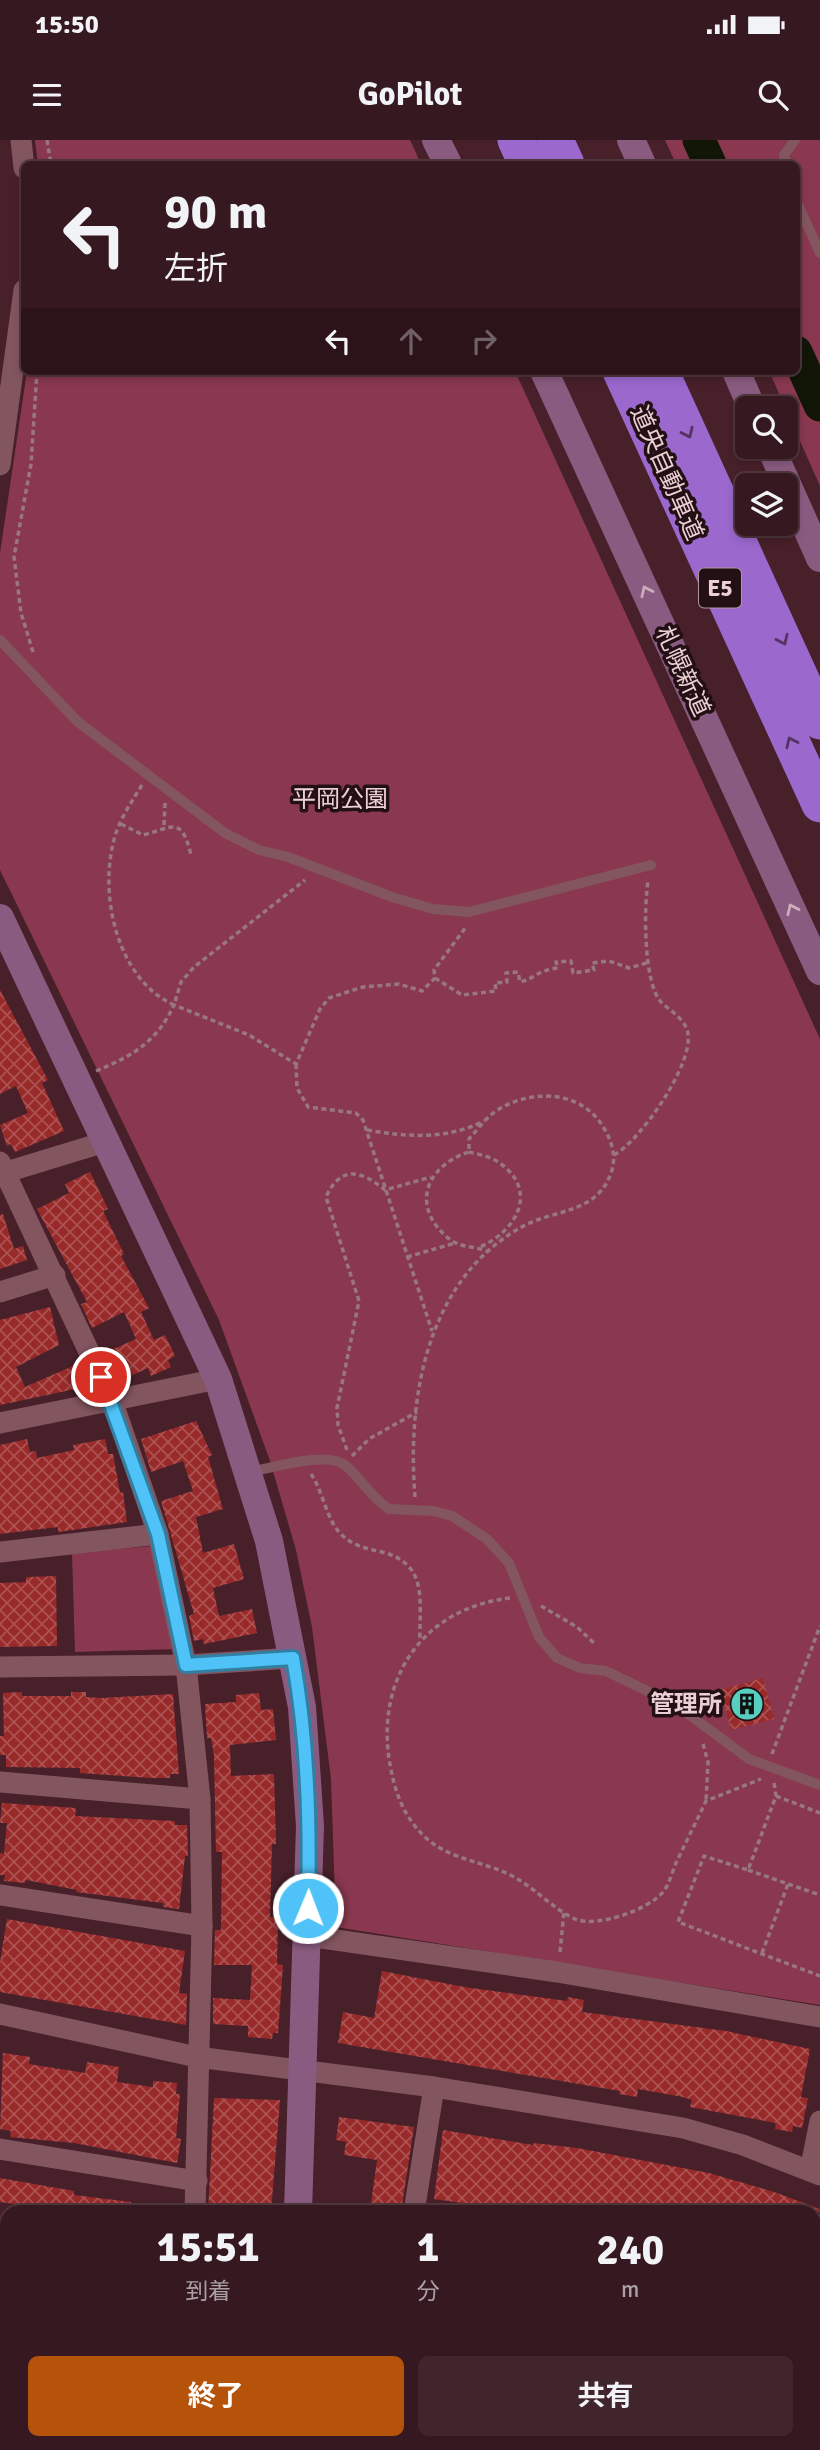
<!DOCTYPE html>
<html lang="ja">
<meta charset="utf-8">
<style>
body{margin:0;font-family:Signika,"Noto Sans JP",sans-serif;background:#41252d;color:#f1f3f6;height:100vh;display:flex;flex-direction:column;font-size:26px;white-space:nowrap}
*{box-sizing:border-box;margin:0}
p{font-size:23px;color:#aaa0a5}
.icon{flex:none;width:38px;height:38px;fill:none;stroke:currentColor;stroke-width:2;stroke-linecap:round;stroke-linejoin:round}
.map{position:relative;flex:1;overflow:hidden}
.details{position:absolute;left:0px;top:2065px;width:821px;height:245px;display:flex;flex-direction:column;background:#361820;border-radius:21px 21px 0 0;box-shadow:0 4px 10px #0003,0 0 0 2px #50373e}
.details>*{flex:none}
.hud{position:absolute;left:21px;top:21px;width:779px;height:214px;border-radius:10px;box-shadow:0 4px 10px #0003,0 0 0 2px #50373e;background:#361820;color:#f1f3f6;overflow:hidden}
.buttons{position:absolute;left:735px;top:256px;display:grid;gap:14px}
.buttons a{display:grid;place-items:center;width:63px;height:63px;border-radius:10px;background:#361820;box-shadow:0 4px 10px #0003,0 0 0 2px #50373e;font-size:35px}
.pin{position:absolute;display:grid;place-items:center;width:60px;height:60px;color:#fff;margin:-30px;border:4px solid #fff;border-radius:50%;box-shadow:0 2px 7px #0007}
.me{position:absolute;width:77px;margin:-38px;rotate:1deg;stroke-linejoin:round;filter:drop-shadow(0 0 5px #0008)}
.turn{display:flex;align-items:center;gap:24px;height:147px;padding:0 28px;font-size:32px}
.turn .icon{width:91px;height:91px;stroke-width:2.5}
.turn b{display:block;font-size:49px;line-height:60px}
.lanes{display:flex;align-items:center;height:66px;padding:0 28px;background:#0003;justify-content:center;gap:35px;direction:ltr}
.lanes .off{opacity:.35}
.eta{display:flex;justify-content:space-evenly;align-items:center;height:119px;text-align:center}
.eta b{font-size:42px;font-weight:700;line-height:49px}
.cta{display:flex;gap:14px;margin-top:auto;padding:14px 28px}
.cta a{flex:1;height:80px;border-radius:10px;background:#b45309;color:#fff;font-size:28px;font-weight:700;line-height:80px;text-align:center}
.cta a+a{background:#41252d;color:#f1f3f6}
.status{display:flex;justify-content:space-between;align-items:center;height:49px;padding:0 35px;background:#361820;direction:ltr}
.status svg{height:19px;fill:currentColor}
header{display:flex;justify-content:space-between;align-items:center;height:91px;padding:0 28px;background:#361820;font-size:32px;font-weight:700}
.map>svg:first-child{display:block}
.park{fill:#89384f}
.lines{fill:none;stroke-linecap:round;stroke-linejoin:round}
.river{stroke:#111607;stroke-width:33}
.building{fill:url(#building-cross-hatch)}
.path{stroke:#99777f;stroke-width:3.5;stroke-dasharray:5 3.5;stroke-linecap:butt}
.lane{stroke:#83555f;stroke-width:10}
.street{stroke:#83555f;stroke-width:21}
.secondary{stroke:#8a5b80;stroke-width:28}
.highway{stroke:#9b68ce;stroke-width:37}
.oneway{stroke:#53335f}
.oneway2{stroke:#ceacbb}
.route-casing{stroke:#337fa1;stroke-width:18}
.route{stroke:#4fc3f7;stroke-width:12}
.labels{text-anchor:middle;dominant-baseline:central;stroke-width:7;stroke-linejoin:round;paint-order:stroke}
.shield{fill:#231015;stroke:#af969b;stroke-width:2}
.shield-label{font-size:23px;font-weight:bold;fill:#ebcfd4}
.street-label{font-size:24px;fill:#ebcfd4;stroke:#231015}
.park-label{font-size:24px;fill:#eecfd5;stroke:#231015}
.poi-label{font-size:24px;font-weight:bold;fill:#ebcfd4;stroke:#231015;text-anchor:end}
</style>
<div class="status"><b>15:50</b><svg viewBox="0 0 49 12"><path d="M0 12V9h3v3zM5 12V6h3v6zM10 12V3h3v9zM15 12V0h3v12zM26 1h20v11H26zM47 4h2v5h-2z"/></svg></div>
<header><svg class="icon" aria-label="menu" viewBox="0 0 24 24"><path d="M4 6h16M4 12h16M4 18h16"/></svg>GoPilot<svg class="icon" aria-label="search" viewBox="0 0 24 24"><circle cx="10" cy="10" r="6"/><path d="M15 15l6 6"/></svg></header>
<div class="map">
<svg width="820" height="2310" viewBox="0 0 820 2310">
<defs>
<pattern id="building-cross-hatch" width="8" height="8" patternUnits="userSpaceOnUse" patternTransform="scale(1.75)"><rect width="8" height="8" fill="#992a2a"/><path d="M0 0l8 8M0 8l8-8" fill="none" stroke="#ac5252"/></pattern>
</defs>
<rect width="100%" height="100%" fill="#48202a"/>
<g class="park">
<polygon points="35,0 410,0 421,24 38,24"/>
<polygon points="665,0 820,0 820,346 769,231 796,231 796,24 676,24"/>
<polygon points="27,231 515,231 820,899 820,1865 336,1787 331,1639 312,1487 296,1410 270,1321 219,1180 0,730 0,413"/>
<polygon points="153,1406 176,1509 75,1512 72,1413"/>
</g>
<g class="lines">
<g class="river">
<polyline points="699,0 710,24"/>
<polyline points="796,212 820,265"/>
</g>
</g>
<g class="building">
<polygon points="0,850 48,940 42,943 64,991 15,1012 11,1004 7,1006 0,985 28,973 16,946 0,954"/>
<polygon points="90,1032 108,1069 103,1071 124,1114 121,1116 149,1168 141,1172 154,1200 165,1195 175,1216 168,1220 171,1227 151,1236 148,1228 117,1242 104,1213 136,1199 124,1172 92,1188 81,1164 87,1162 37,1069 69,1053 65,1044"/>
<polygon points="3,1074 14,1109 23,1106 27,1120 0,1129 0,1075"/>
<polygon points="50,1167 59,1205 16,1227 25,1247 75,1225 80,1248 0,1265 0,1180"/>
<polygon points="196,1281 212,1315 208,1317 223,1369 196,1377 203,1413 234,1404 244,1439 213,1448 219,1476 252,1469 257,1493 204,1504 203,1499 194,1501 189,1476 194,1474 161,1361 193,1351 183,1321 151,1332 141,1299"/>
<polygon points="27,1299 30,1312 36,1311 37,1318 74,1310 73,1305 105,1299 108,1314 113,1314 120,1353 123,1352 127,1382 58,1392 58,1387 0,1394 0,1305"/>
<polygon points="56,1436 57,1506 0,1507 0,1443 26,1442 26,1437"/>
<polygon points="763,1538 774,1579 731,1590 720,1550"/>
<polygon points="22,1552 22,1556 71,1556 71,1552 86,1552 86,1557 101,1558 173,1554 179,1634 170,1634 170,1638 151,1638 80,1633 80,1628 6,1627 6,1615 0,1615 0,1596 4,1596 3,1553"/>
<polygon points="259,1553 261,1570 273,1569 276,1600 230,1605 231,1636 274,1634 276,1704 272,1704 270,1777 278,1777 277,1824 283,1825 278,1893 273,1893 272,1899 248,1897 248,1886 213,1884 213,1858 250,1860 252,1825 214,1825 215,1790 221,1790 222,1712 216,1712 214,1615 211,1598 207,1598 205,1564 236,1562 236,1555"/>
<polygon points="2,1663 76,1668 75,1676 175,1681 175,1685 187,1685 188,1716 185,1716 179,1769 163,1767 163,1763 76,1752 77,1750 26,1740 25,1743 4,1741 5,1735 0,1735 0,1713 4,1714 7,1683 0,1683"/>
<polygon points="7,1779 185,1811 179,1853 187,1854 186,1885 0,1852 0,1822"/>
<polygon points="382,1831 464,1847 567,1861 568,1857 584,1860 582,1872 726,1891 810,1909 801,1957 808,1958 802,1988 793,1986 792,1992 775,1989 776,1983 690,1967 692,1960 683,1957 638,1949 637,1957 619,1954 620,1951 338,1903 343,1872 374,1878"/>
<polygon points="3,1913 30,1917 29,1924 85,1933 87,1922 119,1927 117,1942 153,1947 153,1941 177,1943 176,1954 180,1954 176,1998 181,1999 177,2023 74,2003 10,1997 11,1991 0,1989"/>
<polygon points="214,1958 280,1960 271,2072 208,2072"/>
<polygon points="339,1977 414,1987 401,2072 370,2071 377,2020 344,2015 346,2002 336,2000"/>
<polygon points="443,1990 533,2005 534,2003 577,2008 709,2033 774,2052 820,2069 820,2072 502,2072 503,2069 434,2059"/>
<polygon points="0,2038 74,2051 74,2055 131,2062 131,2072 71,2072 0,2062"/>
</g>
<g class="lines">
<g class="path">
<polyline points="47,0 51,24"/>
<polyline points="33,512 21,473 14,417 31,324 37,231"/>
<path d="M142 645C132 661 122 676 116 693 97 751 116 839 174 865L181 842 194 827 305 740"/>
<path d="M121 684 143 695C172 688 181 674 191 715"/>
<polyline points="164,685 165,663"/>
<path d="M435 838 462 855 496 851 495 843 507 842 506 833 518 832 520 842C535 839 537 830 558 828L556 822 571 821 573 833 594 830 592 823 609 821 629 828 650 822"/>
<polyline points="296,924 297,948 308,967 356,973 363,980 432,1191"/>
<path d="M96 931C132 916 157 902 174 865L249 895 296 924 320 869 329 858 363 847 399 844 422 851 435 838 434 830 466 787"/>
<path d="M367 990C408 997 446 1000 484 981"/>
<path d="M469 1012C477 1014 488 1016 495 1020 540 1047 519 1090 480 1107"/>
<path d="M614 1015C640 1001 693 925 688 894 686 879 671 872 661 862 643 842 644 767 648 741"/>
<polyline points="407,1117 455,1103"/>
<path d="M347 1310 338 1285 337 1268 359 1161 326 1057C341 1024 362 1031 385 1050L431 1037"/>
<polyline points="352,1316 369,1299 417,1272"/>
<path d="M311 1334C324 1353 326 1381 343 1396 354 1406 368 1409 382 1412 429 1424 419 1461 420 1500"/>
<path d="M415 1357C407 1259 426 1143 518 1089 552 1068 598 1076 612 1030 616 1016 612 1002 605 990 584 951 535 948 499 969 487 976 478 989 469 999V1012C423 1027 410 1070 452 1101 463 1108 477 1106 488 1112"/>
<path d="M510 1458C425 1468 377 1535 389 1619 394 1648 401 1673 423 1695 447 1720 485 1721 514 1737 535 1748 553 1769 575 1779 597 1788 648 1770 663 1752 669 1745 672 1732 676 1723 686 1702 696 1682 706 1661L761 1639"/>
<polyline points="541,1466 577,1487 596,1505"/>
<polyline points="703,1604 708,1622 706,1661"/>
<polyline points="772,1614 820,1486"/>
<polyline points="774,1643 776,1656 748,1730 704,1716 678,1782 820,1836"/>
<polyline points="776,1656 820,1673"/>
<polyline points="748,1730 820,1755"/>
<polyline points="560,1812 564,1771"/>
<polyline points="762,1813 788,1744"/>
</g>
<g class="lane">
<polyline points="786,24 784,15 795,0"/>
<polyline points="796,60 820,113"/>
<polyline points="0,500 78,582 225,693 259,710 288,717 392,757 433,769 469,772 651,725"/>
<path d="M250 1332C273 1328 328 1310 346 1326 362 1340 372 1358 389 1369L434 1371 452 1376 487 1399 509 1423 539 1497 557 1518 580 1528 606 1531 676 1565 749 1619 820 1645"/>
</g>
<g class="street">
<polyline points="21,0 24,28"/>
<polyline points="0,325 24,150"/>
<polyline points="0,1022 113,1263 158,1394 186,1525 200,1659 202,1786 195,2072"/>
<polyline points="0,1034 108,1001"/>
<polyline points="0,1152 55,1135"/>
<polyline points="0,1283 218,1239"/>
<polyline points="0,1412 158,1394"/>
<polyline points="0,1527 186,1525 293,1518"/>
<polyline points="0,1642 200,1659"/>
<polyline points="0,1755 202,1786"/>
<polyline points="308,1796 557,1832 820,1877"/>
<polyline points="0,1874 197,1917 434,1947 683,1988 743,2005 820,2035"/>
<polyline points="0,2009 197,2041"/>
<polyline points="810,2031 820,1981"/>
<polyline points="414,2072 434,1947"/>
<polyline points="0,2120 7,2121"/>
<polyline points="814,2172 820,2175"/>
<polyline points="0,2237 7,2238"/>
<polyline points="814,2287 820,2274"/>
<polyline points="809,2303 820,2307"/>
<polyline points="376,2310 377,2303"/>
<polyline points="477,2310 479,2303"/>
<polyline points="573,2310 574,2303"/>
<polyline points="689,2310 691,2303"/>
</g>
<g class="secondary">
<polyline points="436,0 448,24"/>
<polyline points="631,0 642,24"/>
<polyline points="544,231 820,831"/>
<polyline points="736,231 752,268"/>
<polyline points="770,306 820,418"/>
<polyline points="0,778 218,1239 269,1401 302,1567 310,1686 298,2072"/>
<polyline points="268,2310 268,2303"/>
</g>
<g class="highway">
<polyline points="516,0 527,24"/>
<polyline points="555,0 566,24"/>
<polyline points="621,231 820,664"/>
<polyline points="660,231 820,581"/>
</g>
</g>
<defs><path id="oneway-chevron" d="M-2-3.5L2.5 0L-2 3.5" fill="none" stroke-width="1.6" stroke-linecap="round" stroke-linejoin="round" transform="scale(1.75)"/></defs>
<g class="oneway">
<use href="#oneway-chevron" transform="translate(688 293) rotate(65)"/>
<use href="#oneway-chevron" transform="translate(783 500) rotate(65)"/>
<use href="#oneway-chevron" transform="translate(791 602) rotate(-115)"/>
</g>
<g class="oneway2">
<use href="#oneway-chevron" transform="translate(646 451) rotate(-115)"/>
<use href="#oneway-chevron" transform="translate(792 769) rotate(-115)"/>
</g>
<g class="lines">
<defs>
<path id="route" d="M101 1237 158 1394 186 1525 293 1518C308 1601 310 1684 308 1768"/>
</defs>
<use href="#route" class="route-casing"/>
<use href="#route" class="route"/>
</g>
<defs>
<symbol id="building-disc" viewBox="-11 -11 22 22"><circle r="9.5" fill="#58cec0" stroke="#231015"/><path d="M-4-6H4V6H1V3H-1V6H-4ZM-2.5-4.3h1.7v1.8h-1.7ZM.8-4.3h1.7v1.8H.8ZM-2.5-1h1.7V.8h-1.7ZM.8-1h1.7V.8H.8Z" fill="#111"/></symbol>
</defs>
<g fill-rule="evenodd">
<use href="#building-disc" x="728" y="1545" width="38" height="38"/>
</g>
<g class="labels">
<rect class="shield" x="699" y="428.5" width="42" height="39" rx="5"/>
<g class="shield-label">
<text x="720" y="448">E5</text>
</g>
<g class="street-label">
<text transform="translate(667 333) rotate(66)">道央自動車道</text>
<text transform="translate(683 531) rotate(65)">札幌新道</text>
</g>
<g class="park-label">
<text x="340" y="659">平岡公園</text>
</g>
<g class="poi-label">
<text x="722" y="1564">管理所</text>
</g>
</g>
</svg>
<div class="buttons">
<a><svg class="icon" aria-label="search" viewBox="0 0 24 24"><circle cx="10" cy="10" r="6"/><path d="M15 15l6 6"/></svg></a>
<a><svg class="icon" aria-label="layers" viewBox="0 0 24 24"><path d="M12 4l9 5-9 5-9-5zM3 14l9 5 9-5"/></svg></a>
</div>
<div class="pin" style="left:101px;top:1237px;background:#d93025"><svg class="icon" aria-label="arrive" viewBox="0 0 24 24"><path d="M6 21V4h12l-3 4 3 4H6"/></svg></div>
<svg class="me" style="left:308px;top:1768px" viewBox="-20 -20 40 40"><circle r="17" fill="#4fc3f7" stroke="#fff" stroke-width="3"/><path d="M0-11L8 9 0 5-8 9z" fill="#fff"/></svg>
<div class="hud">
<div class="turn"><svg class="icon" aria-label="left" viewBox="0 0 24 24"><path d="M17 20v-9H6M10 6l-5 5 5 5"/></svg><div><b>90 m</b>左折</div></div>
<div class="lanes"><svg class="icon" aria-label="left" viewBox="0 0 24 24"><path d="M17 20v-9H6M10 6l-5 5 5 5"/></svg><svg class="icon off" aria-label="ahead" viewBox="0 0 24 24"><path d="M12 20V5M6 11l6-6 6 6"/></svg><svg class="icon off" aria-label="right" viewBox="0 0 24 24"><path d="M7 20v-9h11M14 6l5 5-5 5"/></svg></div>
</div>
<section class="details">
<div class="eta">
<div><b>15:51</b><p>到着</p></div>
<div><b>1</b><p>分</p></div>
<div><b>240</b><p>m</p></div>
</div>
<div class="cta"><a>終了</a><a>共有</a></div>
</section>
</div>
